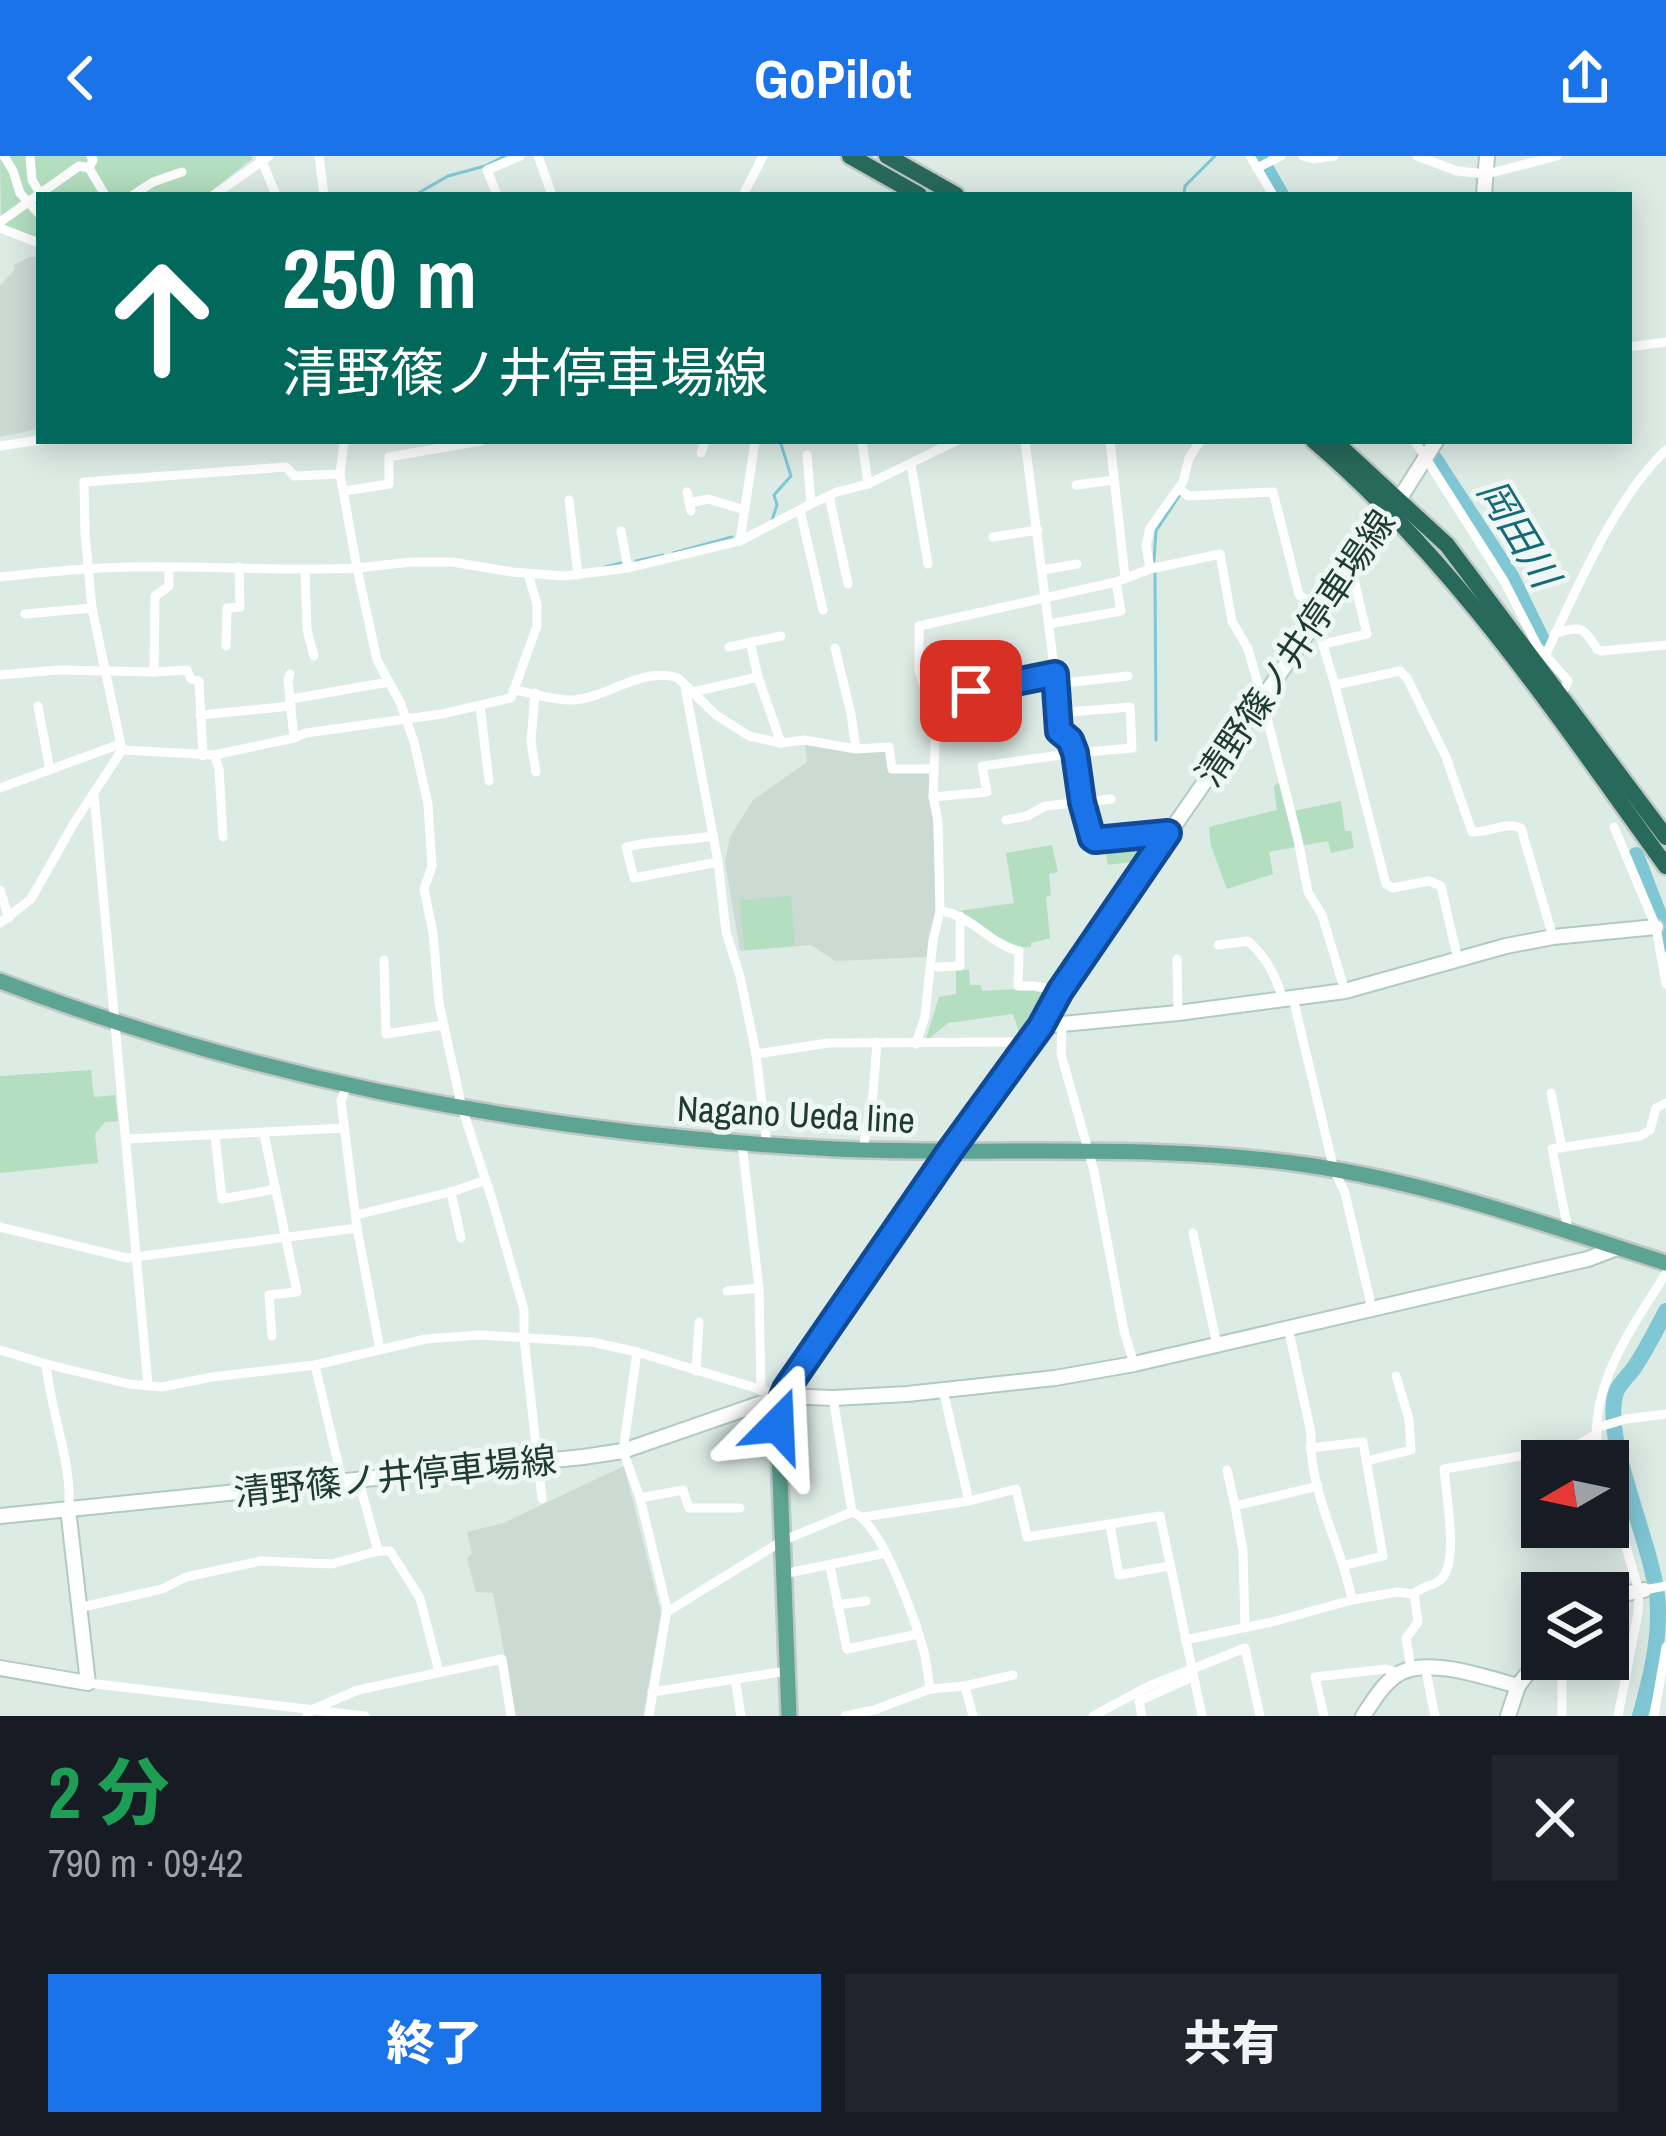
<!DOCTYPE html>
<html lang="ja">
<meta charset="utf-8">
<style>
body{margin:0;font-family:"Archivo Narrow","Noto Sans JP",sans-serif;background:#20242c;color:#f1f3f6;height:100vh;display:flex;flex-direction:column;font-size:45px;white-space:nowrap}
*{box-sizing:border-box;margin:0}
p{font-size:39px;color:#9ea1a6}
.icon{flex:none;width:66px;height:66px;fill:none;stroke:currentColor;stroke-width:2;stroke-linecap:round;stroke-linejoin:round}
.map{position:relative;height:1560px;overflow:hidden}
.side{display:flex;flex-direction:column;background:#171b24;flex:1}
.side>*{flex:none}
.guide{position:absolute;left:36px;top:36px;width:1596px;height:252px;border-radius:0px;box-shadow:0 6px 30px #0003;background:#00695c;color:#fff;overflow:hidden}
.needle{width:78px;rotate:261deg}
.buttons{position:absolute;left:1521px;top:1284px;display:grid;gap:24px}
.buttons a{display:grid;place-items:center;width:108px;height:108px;border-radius:0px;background:#171b24;box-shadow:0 6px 30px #0003;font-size:60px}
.pin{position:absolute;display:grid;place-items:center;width:102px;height:102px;color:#fff;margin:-51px;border-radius:24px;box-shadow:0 6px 18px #0006}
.me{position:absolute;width:132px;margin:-66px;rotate:21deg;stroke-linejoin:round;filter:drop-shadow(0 0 9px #0008)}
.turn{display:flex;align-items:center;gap:42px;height:252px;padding:0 48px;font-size:54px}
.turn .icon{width:156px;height:156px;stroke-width:2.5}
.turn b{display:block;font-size:84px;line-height:102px}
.round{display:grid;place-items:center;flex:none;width:126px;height:126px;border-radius:0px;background:#20242c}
.head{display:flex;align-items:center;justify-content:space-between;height:204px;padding:0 48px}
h1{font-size:72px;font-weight:800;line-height:90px;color:#1e9e55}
.primary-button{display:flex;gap:24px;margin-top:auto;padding:24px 48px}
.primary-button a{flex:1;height:138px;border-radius:0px;background:#1a73e8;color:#fff;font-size:48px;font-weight:800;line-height:138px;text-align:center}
.primary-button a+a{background:#20242c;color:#f1f3f6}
header{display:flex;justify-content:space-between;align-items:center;height:156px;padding:0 48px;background:#1a73e8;color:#fff;font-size:54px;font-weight:800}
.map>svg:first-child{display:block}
.built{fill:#ccdad4}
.green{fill:#b4dec0}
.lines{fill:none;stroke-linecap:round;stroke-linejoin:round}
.stream{stroke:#80c7d5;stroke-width:3}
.river{stroke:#80c7d5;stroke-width:16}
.secondary-casing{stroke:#b0cbc1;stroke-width:18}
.primary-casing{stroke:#c0c8c6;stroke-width:20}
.highway-casing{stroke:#c0c8c6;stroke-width:21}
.street{stroke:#fff;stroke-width:9}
.secondary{stroke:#fff;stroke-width:14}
.primary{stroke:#5ea492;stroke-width:15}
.highway{stroke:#28695c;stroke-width:16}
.route-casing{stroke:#114b97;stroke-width:30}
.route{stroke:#1a73e8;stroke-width:21}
.labels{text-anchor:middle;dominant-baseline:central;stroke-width:10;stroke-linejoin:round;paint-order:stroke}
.street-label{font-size:36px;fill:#1e3b33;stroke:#eef7f3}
.water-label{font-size:39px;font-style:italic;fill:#15697a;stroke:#eef7f3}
</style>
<header><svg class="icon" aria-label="back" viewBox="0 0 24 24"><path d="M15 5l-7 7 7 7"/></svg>GoPilot<svg class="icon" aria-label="share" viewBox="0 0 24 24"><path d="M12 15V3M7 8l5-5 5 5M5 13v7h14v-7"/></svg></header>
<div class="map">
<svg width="1666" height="1560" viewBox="0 0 1666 1560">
<rect width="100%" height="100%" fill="#ddebe5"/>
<g class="built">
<polygon points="29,101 39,101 39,273 0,281 0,130 15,113 14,109"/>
<polygon points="805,586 889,591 891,615 931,612 936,751 928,801 835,805 811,789 740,795 725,706 730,681 753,644 807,606"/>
<polygon points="624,1310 661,1457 643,1560 516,1560 493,1437 476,1436 467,1403 472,1397 467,1376 503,1367"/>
</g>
<g class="green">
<polygon points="0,0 252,0 252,3 206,39 39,39 39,85 1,70"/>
<polygon points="1281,625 1289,656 1341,645 1345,675 1351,675 1354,692 1331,697 1328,685 1269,696 1273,718 1227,733 1211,690 1209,671 1277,654 1274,630"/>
<polygon points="1161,680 1146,704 1108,709 1103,686"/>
<path d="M1052 689 1058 716 1049 718 1051 739 1046 741 1050 782 1031 787V791C1004 795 980 769 958 755L1014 747 1006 697Z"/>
<polygon points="791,740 795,790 744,794 740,744"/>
<polygon points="956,813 969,814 970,829 980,829 983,835 1017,833 1053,835 1028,875 1019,876 1013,858 948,867 925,886 939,841 956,838"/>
<polygon points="91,914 94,941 115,939 118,965 105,966 95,978 98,1007 0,1017 0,920"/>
</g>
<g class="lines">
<g class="stream">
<polyline points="415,39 448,20 485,10 505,0"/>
<polyline points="1184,39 1185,30 1215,0"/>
<polyline points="772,364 777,349 774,339 791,320 780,285"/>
<polyline points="673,397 732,381"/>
<polyline points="636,405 663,399"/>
<polyline points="1154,405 1156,375 1179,340"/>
<polyline points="605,411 621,407"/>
<polyline points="1155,417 1156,584"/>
</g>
<g class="river">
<polyline points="1259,0 1281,39"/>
<polyline points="1423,285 1424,286"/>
<polyline points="1434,302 1511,420 1544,488"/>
<polyline points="1636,699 1661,764 1666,788"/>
<path d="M1640 1560C1650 1524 1659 1489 1658 1451 1657 1395 1598 1280 1617 1234 1621 1226 1629 1219 1634 1212 1646 1194 1656 1174 1666 1155"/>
</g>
<defs>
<g id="secondary">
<polyline points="1484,39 1487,0"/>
<polyline points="1041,870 1178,857 1345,835 1506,790 1553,781 1656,771"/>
<polyline points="950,995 1041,870 1060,835 1390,358 1436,285"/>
<polyline points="0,1360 583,1301 623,1295 782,1240 833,1242 907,1238 1055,1222 1134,1208 1588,1103 1617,1092"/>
<polyline points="1608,1441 1644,1434"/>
<polyline points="0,1512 88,1527 68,1353"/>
<path d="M1363 1560C1374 1544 1384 1525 1402 1516 1432 1502 1487 1522 1518 1530"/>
<polyline points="1508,1560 1518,1530 1542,1498"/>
</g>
<g id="primary">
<path d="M0 825C267 927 550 979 835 993 992 1000 1151 986 1307 1009 1431 1027 1547 1069 1666 1107"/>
<polyline points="789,1560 778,1269 782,1240 950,995"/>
</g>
<g id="highway">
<polyline points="850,0 919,39"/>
<polyline points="887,0 956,39"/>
<path d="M1314 285C1456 406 1558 561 1666 710"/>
<polyline points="1334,285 1447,389 1666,681"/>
</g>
</defs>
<use href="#secondary" class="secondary-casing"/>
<use href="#primary" class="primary-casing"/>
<use href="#highway" class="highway-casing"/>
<g class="street">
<polyline points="4,0 13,15 20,37 39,58"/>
<polyline points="30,0 32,24 41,39"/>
<polyline points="260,0 276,39"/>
<polyline points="319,0 324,39"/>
<polyline points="538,0 552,39"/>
<polyline points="1250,0 1273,39"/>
<polyline points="1303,0 1313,3 1334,0"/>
<polyline points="1417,0 1457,15 1487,18 1557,0"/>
<polyline points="89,12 105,39"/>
<polyline points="1257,12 1281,0"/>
<polyline points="133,39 153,26 182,16"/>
<polyline points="214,39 269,0"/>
<polyline points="497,39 487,14 520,0"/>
<polyline points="743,39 763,0"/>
<polyline points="0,66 79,10 89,12 93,4 91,0"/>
<polyline points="0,72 39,87"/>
<polyline points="1629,191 1666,186"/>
<polyline points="862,285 868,328"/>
<polyline points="1025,285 1055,519 1059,575 1070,584 1075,597 1082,646 1092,682 1095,684 1168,677"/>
<polyline points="1110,285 1125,421"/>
<polyline points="1415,285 1504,425 1538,491 1568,525 1561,540"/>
<polyline points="0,290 39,284"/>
<polyline points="701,297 705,285"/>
<polyline points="807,299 811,348"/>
<polyline points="911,308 928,408"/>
<polyline points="1076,329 1114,324"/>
<polyline points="1179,332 1188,340 1273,336 1299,439 1322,454"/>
<polyline points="344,335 389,328 389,301 481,285"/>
<polyline points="687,336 691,355"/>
<polyline points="829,340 848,428"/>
<polyline points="569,344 578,419"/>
<polyline points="689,347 708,343 745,354"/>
<polyline points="800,354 823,454"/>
<polyline points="621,375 628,412"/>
<polyline points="993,381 1038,374"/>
<polyline points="740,385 755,285"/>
<polyline points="169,411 169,430 155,440 154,516 187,514 191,523 199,525 203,600"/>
<polyline points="1150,413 1220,398 1232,465 1248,493 1262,542 1298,684 1308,736 1322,759 1345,835"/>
<polyline points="1042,414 1077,408"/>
<polyline points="305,415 307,474 314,500"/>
<path d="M0 421C44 416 87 412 131 411 207 409 282 416 357 412L340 318 344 285"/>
<polyline points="25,458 92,452"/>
<polyline points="1315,463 1335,529 1386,728 1392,732 1429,725 1441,730 1458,804"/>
<polyline points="1049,468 1121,455 1116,426"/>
<path d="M1555 477C1582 471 1582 469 1597 493L1601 495 1666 489"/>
<polyline points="750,486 758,521"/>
<polyline points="1323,488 1367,478 1351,411"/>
<polyline points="226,490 227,452 240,451 239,411"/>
<polyline points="729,491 781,480"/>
<polyline points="835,492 851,558 856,593"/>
<polyline points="954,497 964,495 971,535 1055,519"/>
<path d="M1546 498C1576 434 1615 342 1666 294"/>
<polyline points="290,518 288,524 294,582"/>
<polyline points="0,519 58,514 154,516"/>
<polyline points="1055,528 1128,520"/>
<path d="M1335 529 1400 515 1407 522 1446 601 1472 676C1489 677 1505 665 1521 672L1553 781"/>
<polyline points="685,531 718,706 726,776 740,820 756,898 767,989"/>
<path d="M513 534C532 536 553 545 572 544 609 542 640 510 678 522L716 559 749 580 781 587 804 584 856 593 889 591 892 613H933"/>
<polyline points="693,536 758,521 781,587"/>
<polyline points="535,537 531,586 536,616"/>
<polyline points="291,543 389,526"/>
<polyline points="38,550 50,614"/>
<polyline points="480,550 489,625"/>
<polyline points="200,559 291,550"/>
<polyline points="122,594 92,452 85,377 84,326 286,311 294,320 340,318"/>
<polyline points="122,594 214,599 294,582 306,577 442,558 511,542 537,470 537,448 528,418"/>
<polyline points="214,599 219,612 223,681"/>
<polyline points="0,632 120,588"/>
<polyline points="94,639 148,1229"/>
<polyline points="933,641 987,636 982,610 1075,597 1132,592 1130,551 1057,557"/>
<polyline points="1006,664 1027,660 1045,650 1111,643"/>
<polyline points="1614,671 1656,771 1666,828"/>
<path d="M713 680C684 685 655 684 626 691L634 722 718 706"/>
<polyline points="0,734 9,762"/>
<path d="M940 755C971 758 989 788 1019 795L1018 830H1034L1060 835"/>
<polyline points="0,767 31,743 74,667 122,594"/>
<path d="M1218 789 1248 785C1267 802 1275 819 1283 843"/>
<polyline points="1177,803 1178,857"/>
<polyline points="384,804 386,878 443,869"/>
<polyline points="938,811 960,810 960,760"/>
<polyline points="1293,842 1334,1014 1345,1037 1372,1153"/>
<polyline points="1062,869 1061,898 1094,1015 1124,1175 1134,1208"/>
<polyline points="916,888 925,860 933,784 940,755 938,665 933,641 936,565 919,515 919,470 1116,426 1150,413 1146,389 1150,372 1183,326 1189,302 1200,285"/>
<polyline points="756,898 828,887 1028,886"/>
<polyline points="347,929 341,945 357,1072 380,1194"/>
<polyline points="1551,937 1562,992"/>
<polyline points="264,978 297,1136 269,1139 272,1180"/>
<polyline points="215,979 222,1043 276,1033"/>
<polyline points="126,983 345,972"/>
<polyline points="742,988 759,1132 761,1235"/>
<polyline points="863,993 873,938 877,886"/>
<polyline points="451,1036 461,1082"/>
<polyline points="356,1059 451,1036 486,1024"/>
<polyline points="0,1071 127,1102 357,1072"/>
<polyline points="1568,1074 1552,993 1640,980 1650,974 1656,952 1666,947"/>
<polyline points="1193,1077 1217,1189"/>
<polyline points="727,1135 759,1132"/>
<polyline points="0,1194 46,1208 129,1228 162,1231 212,1221 315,1209 426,1183 480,1179 592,1186 637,1196 782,1240"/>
<polyline points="637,1196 623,1295 640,1342 667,1453 649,1560"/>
<path d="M46 1208C49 1249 75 1318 68 1353"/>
<polyline points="315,1209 342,1324"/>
<polyline points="696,1215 699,1166"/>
<path d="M833 1242 852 1356C881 1365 916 1465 924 1496 927 1508 928 1521 930 1533L965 1530 973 1560"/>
<polyline points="1596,1272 1626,1263 1666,1258"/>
<polyline points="1310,1292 1363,1286 1383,1400 1346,1409"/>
<polyline points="1367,1305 1411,1294 1409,1263 1396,1220"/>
<path d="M1601 1305C1581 1239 1633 1171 1666 1117"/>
<polyline points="1227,1314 1235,1350"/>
<polyline points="358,1322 378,1395"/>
<polyline points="1608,1329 1639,1435 1638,1457 1618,1560"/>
<polyline points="640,1342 683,1334 689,1352 740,1352"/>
<polyline points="542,1343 524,1182 524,1154 492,1043 462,952 439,847 433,777 424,733 432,710 428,648 414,586 400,546 377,504 357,412 411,406 452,406 512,416 564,420 628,412 740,385 811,348 837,336 868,328 956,285"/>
<polyline points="969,1345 1016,1333 1027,1381 1160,1360 1202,1560"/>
<polyline points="863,1361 969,1345 943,1234"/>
<polyline points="1110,1369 1119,1419 1169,1410"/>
<polyline points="830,1410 847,1493 918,1478"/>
<polyline points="783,1418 886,1397"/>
<polyline points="1644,1434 1666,1430"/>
<path d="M1352 1444 1397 1436 1414 1438C1423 1428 1438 1431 1445 1418 1457 1397 1446 1338 1444 1313L1574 1291 1595 1279"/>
<polyline points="837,1449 866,1445"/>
<polyline points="78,1452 162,1433 186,1421 261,1405 332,1408 378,1395 390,1395 420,1442 439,1516"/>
<polyline points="667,1456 782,1385 852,1356"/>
<polyline points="1245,1471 1243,1395 1235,1350 1318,1330"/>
<path d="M1185 1484 1272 1466 1352 1444C1342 1389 1308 1336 1311 1277L1288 1171"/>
<polyline points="1566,1503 1593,1509 1594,1503"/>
<polyline points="1425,1511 1435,1560"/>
<polyline points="1411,1513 1406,1482 1418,1466 1414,1438"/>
<polyline points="735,1523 741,1560"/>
<polyline points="88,1527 365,1560"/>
<polyline points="965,1530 1013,1519"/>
<polyline points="652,1536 787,1515"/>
<polyline points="307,1560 311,1554 358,1534 502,1503 511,1560"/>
<polyline points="845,1560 874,1554 930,1533"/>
<polyline points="1093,1560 1149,1530 1245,1492 1260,1560"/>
<polyline points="1142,1560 1139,1545 1193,1521"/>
<polyline points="1324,1560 1315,1521 1386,1513 1400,1517"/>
<polyline points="1562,1560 1562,1503"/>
<polyline points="1654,1560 1666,1491"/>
</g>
<use href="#secondary" class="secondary"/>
<use href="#primary" class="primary"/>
<use href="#highway" class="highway"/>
</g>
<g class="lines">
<defs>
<polyline id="route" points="778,1269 778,1252 786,1233 950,995 1041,870 1060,835 1168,677 1095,684 1092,682 1082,646 1075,597 1070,584 1059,575 1055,518 971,535"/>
</defs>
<use href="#route" class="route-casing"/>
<use href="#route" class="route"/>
</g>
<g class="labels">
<g class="street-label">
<text transform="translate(1295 492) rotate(-56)">清野篠ノ井停車場線</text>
<text transform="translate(796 958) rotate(3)">Nagano Ueda line</text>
<text transform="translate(395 1320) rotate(-6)">清野篠ノ井停車場線</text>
</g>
<g class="water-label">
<text transform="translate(1519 377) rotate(59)">岡田川</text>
</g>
</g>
</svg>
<div class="buttons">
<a><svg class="needle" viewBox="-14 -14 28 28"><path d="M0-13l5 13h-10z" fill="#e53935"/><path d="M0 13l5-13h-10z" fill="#9ea1a6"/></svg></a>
<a><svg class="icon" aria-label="layers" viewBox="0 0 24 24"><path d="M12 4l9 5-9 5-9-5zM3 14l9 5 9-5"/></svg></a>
</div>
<div class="pin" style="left:971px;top:535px;background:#d93025"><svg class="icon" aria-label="arrive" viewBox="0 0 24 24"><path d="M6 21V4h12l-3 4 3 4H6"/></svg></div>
<svg class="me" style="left:778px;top:1269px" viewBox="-20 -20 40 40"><path d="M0-17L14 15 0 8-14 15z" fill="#1a73e8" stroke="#fff" stroke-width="4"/></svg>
<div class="guide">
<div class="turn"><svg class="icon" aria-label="ahead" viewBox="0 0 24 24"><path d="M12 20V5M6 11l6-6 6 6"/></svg><div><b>250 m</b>清野篠ノ井停車場線</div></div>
</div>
</div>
<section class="side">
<div class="head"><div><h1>2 分</h1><p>790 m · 09:42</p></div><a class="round"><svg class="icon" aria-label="close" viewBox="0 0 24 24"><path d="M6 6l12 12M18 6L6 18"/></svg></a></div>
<div class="primary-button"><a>終了</a><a>共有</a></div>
</section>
